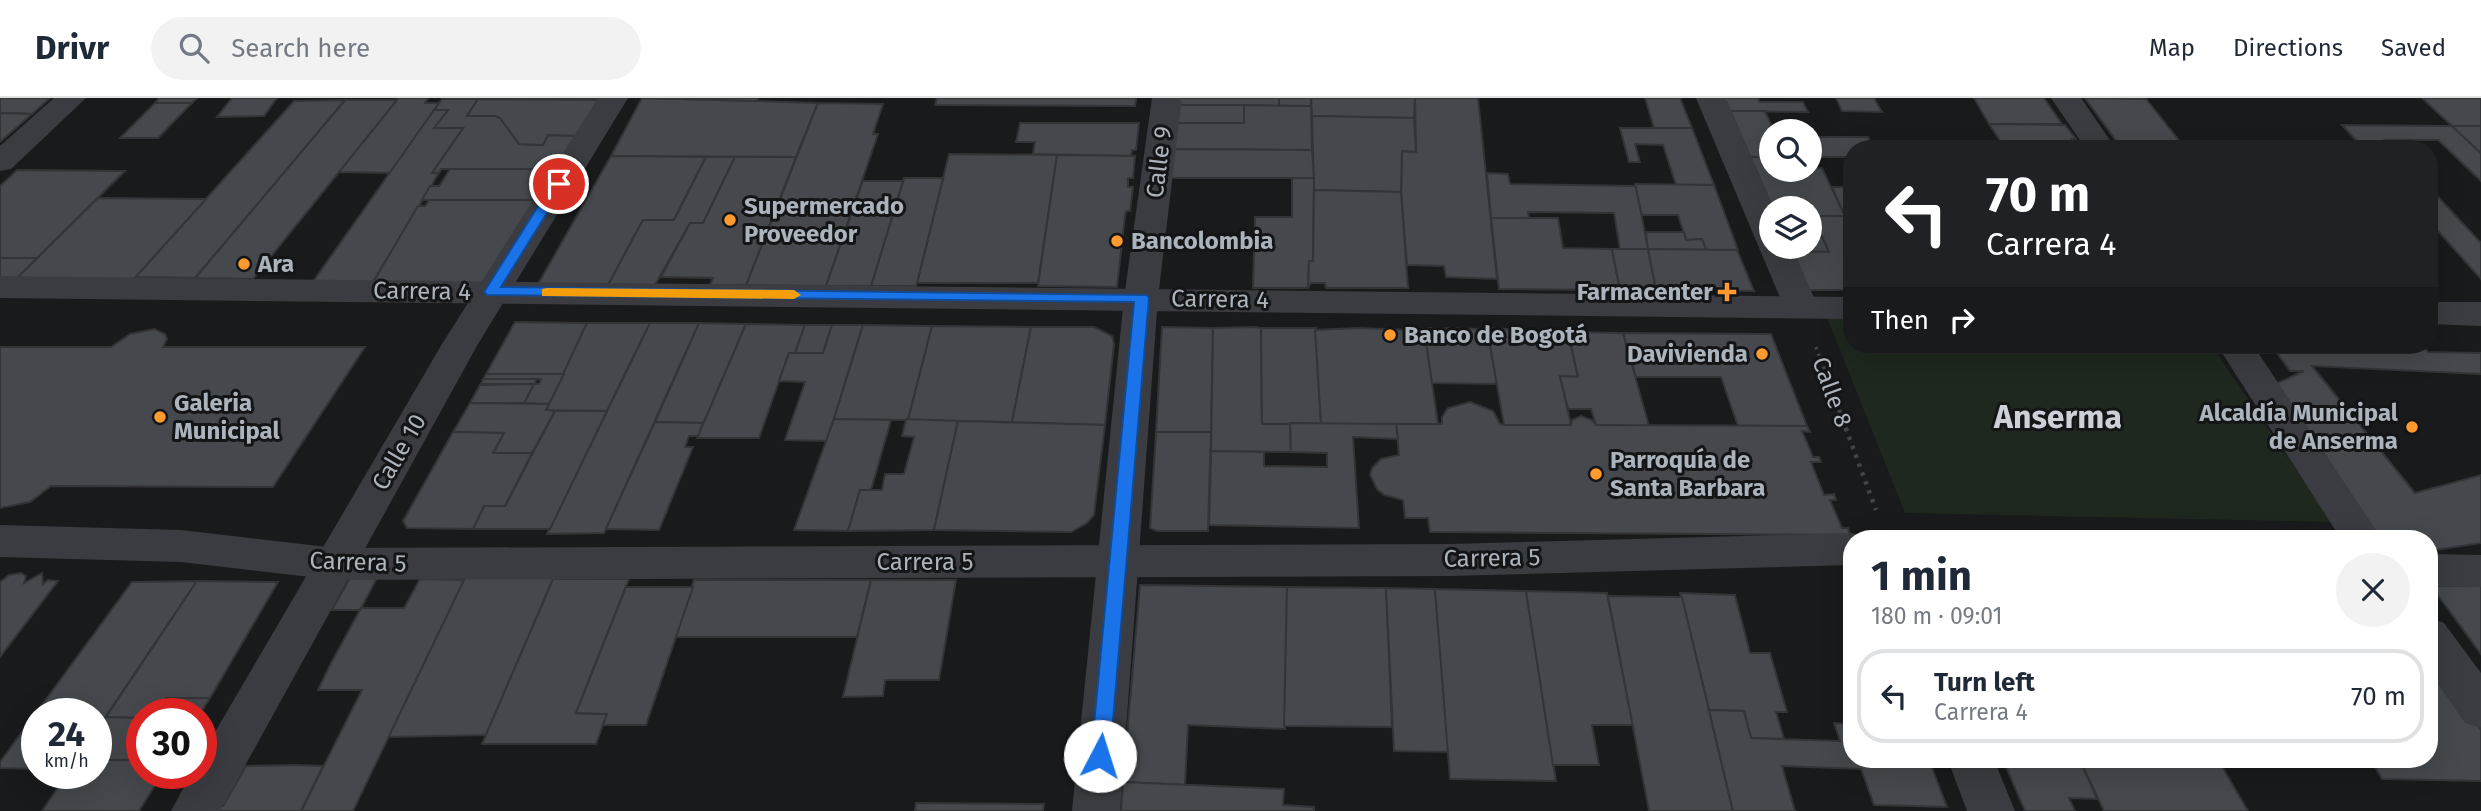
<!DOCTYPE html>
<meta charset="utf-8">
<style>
body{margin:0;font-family:"Fira Sans",sans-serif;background:#f2f2f3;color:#1f2937;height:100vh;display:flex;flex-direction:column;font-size:26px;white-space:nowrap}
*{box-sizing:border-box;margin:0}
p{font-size:23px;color:#747a83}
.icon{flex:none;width:38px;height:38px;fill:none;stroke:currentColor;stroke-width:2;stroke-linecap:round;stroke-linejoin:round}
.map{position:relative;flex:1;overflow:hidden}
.side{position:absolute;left:1843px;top:432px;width:595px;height:238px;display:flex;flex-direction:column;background:#fff;border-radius:28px;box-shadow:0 7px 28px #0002}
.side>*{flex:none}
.banner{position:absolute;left:1843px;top:42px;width:595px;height:214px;border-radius:28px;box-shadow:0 7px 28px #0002;background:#202124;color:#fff;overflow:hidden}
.fabs{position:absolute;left:1759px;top:21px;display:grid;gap:14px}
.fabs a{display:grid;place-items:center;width:63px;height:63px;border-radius:50%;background:#fff;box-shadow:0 7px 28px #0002;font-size:35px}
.speed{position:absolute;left:21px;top:600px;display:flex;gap:14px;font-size:35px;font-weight:700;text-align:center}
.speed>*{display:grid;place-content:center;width:91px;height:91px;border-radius:50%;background:#fff;box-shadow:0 7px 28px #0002;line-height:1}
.speed small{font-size:18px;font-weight:400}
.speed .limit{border:10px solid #d22;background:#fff;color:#111}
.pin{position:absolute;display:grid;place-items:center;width:60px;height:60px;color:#fff;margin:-30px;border:4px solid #fff;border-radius:50%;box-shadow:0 2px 7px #0007}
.me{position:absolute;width:77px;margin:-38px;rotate:5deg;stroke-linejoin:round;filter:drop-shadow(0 0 5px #0008)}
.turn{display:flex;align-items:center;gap:24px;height:147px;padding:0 28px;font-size:32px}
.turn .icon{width:91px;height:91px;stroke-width:2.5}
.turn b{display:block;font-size:49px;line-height:60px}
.then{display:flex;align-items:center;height:66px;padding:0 28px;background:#0003;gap:14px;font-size:26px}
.round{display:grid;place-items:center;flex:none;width:74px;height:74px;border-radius:37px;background:#f2f2f3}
.head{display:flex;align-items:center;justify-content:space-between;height:119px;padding:0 28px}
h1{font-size:42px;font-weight:700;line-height:52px}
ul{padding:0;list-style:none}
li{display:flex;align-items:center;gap:21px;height:94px;margin:0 14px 10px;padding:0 14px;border:4px solid #e0e1e3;border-radius:28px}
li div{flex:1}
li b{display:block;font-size:26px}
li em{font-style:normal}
header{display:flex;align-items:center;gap:42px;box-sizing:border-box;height:98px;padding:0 35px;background:#fff;border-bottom:2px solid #e0e1e3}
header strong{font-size:33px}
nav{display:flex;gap:38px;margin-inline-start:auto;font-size:24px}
.search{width:490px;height:63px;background:#f2f2f3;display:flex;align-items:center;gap:18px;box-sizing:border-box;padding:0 24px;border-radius:38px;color:#747a83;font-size:26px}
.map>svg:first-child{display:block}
.green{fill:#1e281e}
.building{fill:#45484c;stroke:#333438;stroke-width:2}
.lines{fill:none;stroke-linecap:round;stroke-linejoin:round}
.path-far1{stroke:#404348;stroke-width:3.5;stroke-dasharray:2.5 4.5;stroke-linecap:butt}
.path{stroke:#404348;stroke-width:4.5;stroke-dasharray:3.5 6;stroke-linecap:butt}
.minor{fill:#3a3c41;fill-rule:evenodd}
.tertiary{fill:#3a3c41;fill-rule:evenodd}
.route{fill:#1a73e8;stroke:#114b97;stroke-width:2}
.slow{fill:#f59e0b}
.poi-dot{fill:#ff9a2e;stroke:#141517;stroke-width:2.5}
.labels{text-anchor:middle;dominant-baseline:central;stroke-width:6;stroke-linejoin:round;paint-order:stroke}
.street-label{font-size:24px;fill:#abb3bc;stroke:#141517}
.poi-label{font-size:24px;font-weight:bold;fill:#abb3bc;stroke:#141517;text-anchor:start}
.district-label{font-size:32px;font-weight:bold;fill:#ccd1d8;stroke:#141517}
</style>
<header>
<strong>Drivr</strong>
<div class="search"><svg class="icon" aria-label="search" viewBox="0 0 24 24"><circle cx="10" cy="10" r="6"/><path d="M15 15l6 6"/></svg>Search here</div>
<nav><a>Map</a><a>Directions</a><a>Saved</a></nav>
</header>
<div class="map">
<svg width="2481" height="713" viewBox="0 0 2481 713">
<rect width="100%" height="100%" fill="#191a1c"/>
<polygon class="green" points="1826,217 1851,218 1852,247 2211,247 2332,424 1905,415"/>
<g class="building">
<polygon points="0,0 50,0 32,16 0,15"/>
<polygon points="159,0 197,0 192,5 155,5"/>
<polygon points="232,0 277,0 264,18 217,19"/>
<polygon points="398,0 428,0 425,5 439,5 390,75 338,74"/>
<polygon points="462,0 603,0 602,2"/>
<polygon points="642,0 757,3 818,5 796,59 611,58"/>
<polygon points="642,0 758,0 757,3"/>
<polygon points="937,0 1136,0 1136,2 1135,8 935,7"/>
<polygon points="1177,0 1279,0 1279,8 1177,7"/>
<rect x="1279" y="0" width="32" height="8"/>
<polygon points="1311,0 1415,0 1414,20 1312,18"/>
<polygon points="1415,0 1478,0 1497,181 1446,179 1444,168 1407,167 1401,94 1402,53 1416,54"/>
<polygon points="1645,0 1680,0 1692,30 1654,30"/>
<polygon points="1722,0 1758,0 1760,4 1803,4 1808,14 1727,13"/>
<polygon points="1836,0 1874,0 1882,14 1842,13"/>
<polygon points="1974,0 2044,0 2062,26 1989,26"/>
<polygon points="2085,0 2146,1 2186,51 2122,51"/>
<polygon points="2422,0 2481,0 2481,28 2452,28"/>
<polygon points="442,1 478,1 467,18 495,18 500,20 519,46 543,47 548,37 581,38 560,71 441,71 439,75 432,75 463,30 434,30 448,12 434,12"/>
<polygon points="478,1 602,2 581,38 548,37 543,47 519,46 500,20 495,18 467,18"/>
<polygon points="345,2 397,2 253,181 195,180"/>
<polygon points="345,2 195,180 137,179 131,184 294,3"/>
<polygon points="155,5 192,5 158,40 120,40"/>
<polygon points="818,5 883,6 873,36 878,36 826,188 746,187"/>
<polygon points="1177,7 1244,7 1244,25 1171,25"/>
<polygon points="1244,7 1311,8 1312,52 1168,51 1171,25 1244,25"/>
<polygon points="434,12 448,12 434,30 463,30 432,75 439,75 372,186 312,185"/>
<polygon points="1727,13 1765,13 1774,33 1771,33 1771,59 1746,59"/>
<polygon points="0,15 32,16 0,44"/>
<polygon points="1312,18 1414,20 1416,54 1402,53 1401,94 1314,92"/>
<polygon points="1020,25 1139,25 1136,52 1132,52 1131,58 1033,56 1035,44 1016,44"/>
<polygon points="1989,26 2065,27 2076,41 2072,41 2079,51 2022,51 2018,44 2001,44"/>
<polygon points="2342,27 2452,28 2481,55 2481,83 2438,42 2385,42 2393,51 2364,51"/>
<polygon points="2452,28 2481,28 2481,55 2472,47"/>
<polygon points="1620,30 1692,30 1714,87 1676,87 1663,47 1635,46 1640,64 1629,64"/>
<polygon points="1810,39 1868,39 1874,51 1852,51 1852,59 1810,59"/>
<polygon points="1173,51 1312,52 1314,80 1171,80"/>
<polygon points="949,56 1057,57 1038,185 917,185"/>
<polygon points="1057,57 1135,58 1133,80 1128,80 1128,89 1133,89 1130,113 1126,113 1125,118 1117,189 1038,188"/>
<polygon points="611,58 706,59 674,122 643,122 608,187 538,186"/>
<polygon points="706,59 735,59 703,125 690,125 655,187 608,187 643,122 674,122"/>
<polygon points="735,59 796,59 746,187 710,187 713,180 661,179 690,125 703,125"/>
<polygon points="1746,59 1771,59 1771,72 1822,70 1845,118 1813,118 1829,154 1786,153 1784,149 1810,149 1810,110 1771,110 1771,118"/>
<polygon points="450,71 560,71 541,102 422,102 430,88 439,88"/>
<polygon points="17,72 125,73 37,160 0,160 0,88"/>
<polygon points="1487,75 1508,76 1510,86 1636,88 1648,151 1620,151 1614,115 1528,114 1529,120 1491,120"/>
<polygon points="904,80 943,80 917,185 916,188 871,188"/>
<polygon points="1292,80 1314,80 1313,163 1309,163 1308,190 1253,190 1255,119 1292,119"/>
<polygon points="863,83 903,83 871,188 826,188"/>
<polygon points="1635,86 1714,87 1738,152 1706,152 1702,141 1686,142 1678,117 1642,117"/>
<polygon points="1832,89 1852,89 1852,132 1845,118"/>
<polygon points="2429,89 2481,145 2481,181 2429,123"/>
<polygon points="1314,92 1401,94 1408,190 1326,190 1325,185 1311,185 1308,190 1309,163 1313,163"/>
<polygon points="98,100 206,101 131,184 13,184"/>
<polygon points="429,102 541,102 490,186 372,186 418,108 425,108"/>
<polygon points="1813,118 1845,118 1852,132 1852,192 1801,192 1786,153 1829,154"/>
<polygon points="1491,120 1558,120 1563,150 1612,151 1620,192 1499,191"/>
<polygon points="1646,134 1684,134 1686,142 1702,141 1706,152 1648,151"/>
<polygon points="1612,151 1648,151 1656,192 1620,192"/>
<polygon points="1648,151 1737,152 1754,193 1656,192"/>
<polygon points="0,160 37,160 13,184 0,184"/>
<polygon points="515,224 586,225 587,225 564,276 486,276"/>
<polygon points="587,225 650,225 607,313 546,312"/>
<polygon points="650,225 699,225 606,431 604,435 547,436"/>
<polygon points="699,225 746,226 704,325 655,324"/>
<polygon points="746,226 805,227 795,255 789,255 759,340 697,340"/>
<polygon points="805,227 832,227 823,255 795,255"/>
<polygon points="832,227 863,227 827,343 785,342 805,284 779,283 789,255 823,255"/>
<polygon points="863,227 932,228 908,322 834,321"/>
<polygon points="932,228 1031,229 1012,324 908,322"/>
<polygon points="1031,229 1094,229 1112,238 1114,246 1105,327 1012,324"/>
<polygon points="1162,229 1213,230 1211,334 1156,334"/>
<polygon points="1255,229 1261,230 1262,326 1290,325 1291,354 1211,353 1213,230"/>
<polygon points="1261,230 1316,230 1321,326 1262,326"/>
<polygon points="1358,230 1412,232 1424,230 1438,326 1321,326 1315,232"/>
<polygon points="1424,230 1487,231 1497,286 1432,285"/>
<polygon points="1487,230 1568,234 1578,279 1560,278 1571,327 1504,327"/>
<polygon points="154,231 165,236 167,241 163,249 365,249 273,389 51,388 30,404 0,410 0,249 111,249 130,236"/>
<polygon points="1568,234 1623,235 1649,328 1596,327 1591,311 1568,311 1560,278 1578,279"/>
<polygon points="1623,235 1771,236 1807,328 1738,328 1721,279 1636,279"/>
<polygon points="2271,247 2423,247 2428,254 2481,255 2481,276 2312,268 2415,395 2481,377 2481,445 2429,453 2429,441 2375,441 2273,287 2304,273 2290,273"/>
<polygon points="486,276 564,276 549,306 524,305 534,286 539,286 541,281 483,281"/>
<polygon points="483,281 537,281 534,286 481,286"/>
<polygon points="534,286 524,305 470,305 480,287"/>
<polygon points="1470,304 1493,313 1500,326 1504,327 1571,327 1572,322 1581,318 1592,322 1596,327 1807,328 1810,334 1802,333 1813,359 1819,359 1821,364 1811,364 1824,397 1834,396 1836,402 1830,402 1842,430 1848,430 1850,437 1430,434 1428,420 1405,420 1403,402 1384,397 1377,391 1370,377 1372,370 1381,361 1399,357 1396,326 1442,326 1442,319 1448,310"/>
<polygon points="470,305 545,306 549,306 546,312 555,313 532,355 493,355 504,335 453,334"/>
<polygon points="555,313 607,313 550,431 473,431 484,408 505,408"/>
<polygon points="834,321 891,322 871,392 860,392 848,433 794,432"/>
<polygon points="906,321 958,323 934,432 848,433 860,392 882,392 885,376 904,376 914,339 902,338"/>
<polygon points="958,323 1105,327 1094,417 1087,425 1071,434 934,432"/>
<polygon points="655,324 703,325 698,338 689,338 685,349 693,349 659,432 606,431"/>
<polygon points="1290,325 1396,326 1398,341 1353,339 1359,430 1209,427 1211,353 1264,354 1264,368 1327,369 1327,355 1291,354"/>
<polygon points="453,334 504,335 493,355 532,355 505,408 484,408 473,431 407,430 403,423"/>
<polygon points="1156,334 1211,334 1208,433 1157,433 1150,430"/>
<polygon points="21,475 26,478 24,485 42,475 43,486 48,482 58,483 0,559 0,484 9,477"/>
<polygon points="555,478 486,637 388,639 465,479"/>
<polygon points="350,480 377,480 360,512 332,512"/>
<polygon points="420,481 464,482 353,713 301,713 362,592 318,592 330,567 361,510 404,510"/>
<polygon points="553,481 629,481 576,615 607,616 596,646 482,646"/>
<polygon points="694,482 871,482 857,539 675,539"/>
<polygon points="871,482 956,482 939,582 885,582 883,598 843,599"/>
<polygon points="197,483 96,633 96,616 37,616 37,671 0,670 0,664 132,484"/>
<polygon points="197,483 278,484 210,600 166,600 160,609 136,620 106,619"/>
<polygon points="1140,487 1287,489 1285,631 1188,627 1185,687 1123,684"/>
<polygon points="2431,488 2481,488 2481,556"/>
<polygon points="626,489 693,489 646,627 603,627 607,616 576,615"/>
<polygon points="1287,489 1386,490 1392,629 1284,628"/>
<polygon points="1386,490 1435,491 1449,654 1394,653"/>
<polygon points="1435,491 1526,493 1556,683 1450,681"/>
<polygon points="1526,493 1607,495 1633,627 1592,627 1599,667 1553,667"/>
<polygon points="1680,495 1735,497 1750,555 1770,555 1787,614 1776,614 1784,641 1751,640 1744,613 1709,612"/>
<polygon points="1608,498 1682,499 1733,713 1649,713"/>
<polygon points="2429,552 2481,632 2481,683 2382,681 2371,662 2429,662"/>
<polygon points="166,600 210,600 200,616 144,616 160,609"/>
<polygon points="1709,612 1744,613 1751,640 1840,643 1834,625 1852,626 1852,662 1929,662 1947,709 1874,707 1861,671 1782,668 1795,713 1733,713"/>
<polygon points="142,617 142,662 96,662 96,633 106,619 136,620"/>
<polygon points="96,662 142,662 142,676 162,676 139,713 42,713 67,676 96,676"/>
<polygon points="2003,662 2080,662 2097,701 2069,700 2075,713 2025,713"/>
<polygon points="2080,662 2187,662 2220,665 2248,713 2104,713"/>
<polygon points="2187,662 2371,662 2374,667 2220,665"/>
<polygon points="246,668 296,667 323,668 301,713 212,713 214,709 223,708"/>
<polygon points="1123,684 1284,691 1283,707 1314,709 1314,713 1121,713"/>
<polygon points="916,705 1044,706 1043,713 915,713"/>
</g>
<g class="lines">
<polyline class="path-far1" points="1816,249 1840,313"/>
<polyline class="path" points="1839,312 1876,412"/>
<g class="minor">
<polygon points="54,0 86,0 11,71 0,73 0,48"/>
<polygon points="598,0 628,0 478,246 220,713 171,713 191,676 201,676 201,658 442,246"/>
<polygon points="1152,0 1182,0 1158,200 1120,713 1072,713 1124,200"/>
<polygon points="1696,0 1726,0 1774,110 1771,110 1771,149 1792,149 1818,209 1813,217 1801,220 1789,217 1784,209"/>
<polygon points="2051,0 2081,0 2116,51 2086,51"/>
<polygon points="2217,247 2253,247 2382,441 2341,441"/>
<polygon points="2429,520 2444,525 2481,575 2481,630 2465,625 2429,573"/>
<polygon points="1948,662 1994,662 2015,713 1967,713"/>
</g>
<g class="tertiary">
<polygon points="0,178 1852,199 1852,221 0,200"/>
<polygon points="2429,204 2481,204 2481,228 2429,226"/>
<polygon points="0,427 181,432 336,450 1449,446 1852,435 1867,441 1852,441 1852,467 1449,478 336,482 181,464 0,459"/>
<polygon points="2429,456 2481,457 2481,489 2429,488"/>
</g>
</g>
<polygon class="route" points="559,82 565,86 501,189 1147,197 1149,200 1110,658 1107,664 1100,666 1094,664 1091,658 1134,204 487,197 484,194 552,86"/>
<polygon class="slow" points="547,190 794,192 801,197 794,201 542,198 542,191"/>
<g class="poi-dot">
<circle cx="730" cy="122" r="7"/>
<circle cx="1117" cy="143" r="7"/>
<circle cx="244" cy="166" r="7"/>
<path d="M1723.5 183.5h7v7h7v7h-7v7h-7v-7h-7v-7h7z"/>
<circle cx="1390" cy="237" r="7"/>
<circle cx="1762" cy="256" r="7"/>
<circle cx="160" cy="319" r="7"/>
<circle cx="2412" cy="329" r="7"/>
<circle cx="1596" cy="376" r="7"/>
</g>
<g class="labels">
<g class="street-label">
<text transform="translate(1159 64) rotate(-83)">Calle 9</text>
<text transform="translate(422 193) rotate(1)">Carrera 4</text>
<text transform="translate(1220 201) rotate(1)">Carrera 4</text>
<text transform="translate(1832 294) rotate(70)">Calle 8</text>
<text transform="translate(399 354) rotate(-60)">Calle 10</text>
<text transform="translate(1492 460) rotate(-1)">Carrera 5</text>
<text transform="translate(358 464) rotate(2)">Carrera 5</text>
<text x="925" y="464">Carrera 5</text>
</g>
<g class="poi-label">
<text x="744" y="108">Supermercado<tspan x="744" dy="28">Proveedor</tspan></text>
<text x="1131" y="143">Bancolombia</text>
<text x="258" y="166">Ara</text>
<text x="1713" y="194" text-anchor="end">Farmacenter</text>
<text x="1404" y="237">Banco de Bogotá</text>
<text x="1748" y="256" text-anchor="end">Davivienda</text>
<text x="174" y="305">Galeria<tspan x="174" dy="28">Municipal</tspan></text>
<text x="2398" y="315" text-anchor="end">Alcaldía Municipal<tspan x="2398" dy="28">de Anserma</tspan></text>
<text x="1610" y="362">Parroquía de<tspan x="1610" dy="28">Santa Barbara</tspan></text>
</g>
<g class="district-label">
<text x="2058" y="319">Anserma</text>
</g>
</g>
</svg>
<div class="fabs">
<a><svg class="icon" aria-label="search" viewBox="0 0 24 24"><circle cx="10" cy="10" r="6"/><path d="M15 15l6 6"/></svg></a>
<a><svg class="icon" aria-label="layers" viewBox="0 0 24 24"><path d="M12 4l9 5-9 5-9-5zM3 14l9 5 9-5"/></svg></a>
</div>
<div class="speed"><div>24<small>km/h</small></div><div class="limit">30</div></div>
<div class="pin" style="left:559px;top:86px;background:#d93025"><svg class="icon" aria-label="arrive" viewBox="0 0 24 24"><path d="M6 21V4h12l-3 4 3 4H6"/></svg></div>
<svg class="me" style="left:1100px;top:658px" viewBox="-20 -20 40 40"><circle r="19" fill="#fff"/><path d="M0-13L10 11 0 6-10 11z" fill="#1a73e8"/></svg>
<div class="banner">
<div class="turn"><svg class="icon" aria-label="left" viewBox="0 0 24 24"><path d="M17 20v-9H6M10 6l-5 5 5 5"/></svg><div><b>70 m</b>Carrera 4</div></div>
<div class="then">Then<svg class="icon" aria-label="right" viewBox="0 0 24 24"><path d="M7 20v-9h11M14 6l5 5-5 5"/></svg></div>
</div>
<section class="side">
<div class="head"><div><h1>1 min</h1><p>180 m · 09:01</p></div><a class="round"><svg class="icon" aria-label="close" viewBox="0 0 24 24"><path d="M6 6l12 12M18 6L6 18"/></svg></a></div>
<ul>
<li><svg class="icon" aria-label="left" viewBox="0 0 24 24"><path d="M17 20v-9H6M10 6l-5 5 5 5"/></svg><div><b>Turn left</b><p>Carrera 4</p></div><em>70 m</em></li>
</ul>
</section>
</div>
